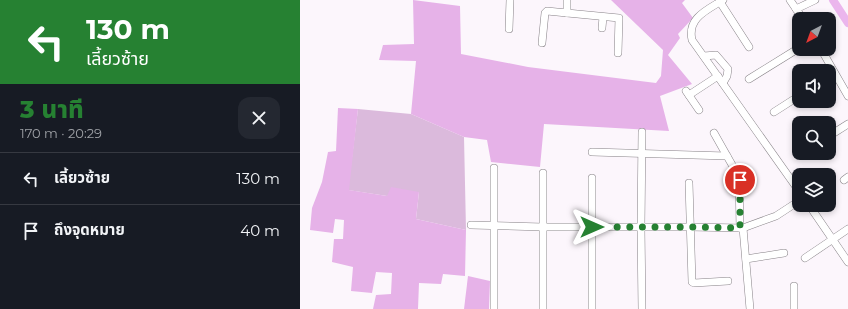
<!DOCTYPE html>
<html lang="th">
<meta charset="utf-8">
<style>
body{margin:0;font-family:Montserrat,"Noto Sans Thai",sans-serif;background:#242831;color:#f1f3f6;height:100vh;display:flex;flex-direction:column;font-size:15px;white-space:nowrap}
*{box-sizing:border-box;margin:0}
p{font-size:13px;color:#9ea1a6}
.icon{flex:none;width:22px;height:22px;fill:none;stroke:currentColor;stroke-width:2;stroke-linecap:round;stroke-linejoin:round}
.map{position:relative;flex:1;overflow:hidden}
.details{display:flex;flex-direction:column;background:#171b24;width:300px}
.details>*{flex:none}
.guide{background:#268132;color:#fff;overflow:hidden}
.needle{width:26px;rotate:221deg}
.tools{position:absolute;left:492px;top:12px;display:grid;gap:8px}
.tools a{display:grid;place-items:center;width:44px;height:44px;border-radius:8px;background:#171b24;box-shadow:0 2px 6px #0003;font-size:20px}
.pin{position:absolute;display:grid;place-items:center;width:34px;height:34px;color:#fff;margin:-17px;border:2px solid #fff;border-radius:50%;box-shadow:0 1px 4px #0007}
.me{position:absolute;width:44px;margin:-22px;rotate:90deg;stroke-linejoin:round;filter:drop-shadow(0 0 3px #0008)}
.turn{display:flex;align-items:center;gap:14px;height:84px;padding:0 20px;font-size:18px}
.turn .icon{width:52px;height:52px;stroke-width:2.5}
.turn b{display:block;font-size:28px;line-height:34px}
.round{display:grid;place-items:center;flex:none;width:42px;height:42px;border-radius:12px;background:#242831}
.headline{display:flex;align-items:center;justify-content:space-between;height:68px;padding:0 20px}
h1{font-size:24px;font-weight:800;line-height:30px;color:#268132}
ul{padding:0;list-style:none}
li{display:flex;align-items:center;gap:12px;height:52px;padding:0 20px;border-top:1px solid #363941}
li div{flex:1}
li b{display:block;font-size:15px}
li em{font-style:normal}
main{display:flex;flex:1;min-height:0}
.map>svg:first-child{display:block}
.green{fill:#dbbadc}
.forest{fill:#e6b2e8}
.lines{fill:none;stroke-linecap:round;stroke-linejoin:round}
.canal{stroke:#ebb6ed;stroke-width:8}
.minor-casing{stroke:#878287;stroke-width:8}
.minor{stroke:#fff;stroke-width:7}
.route{stroke:#268132;stroke-width:7;stroke-dasharray:0 12.6}
</style>
<main>
<section class="details">
<div class="guide">
<div class="turn"><svg class="icon" aria-label="left" viewBox="0 0 24 24"><path d="M17 20v-9H6M10 6l-5 5 5 5"/></svg><div><b>130 m</b>เลี้ยวซ้าย</div></div>
</div>
<div class="headline"><div><h1>3 นาที</h1><p>170 m · 20:29</p></div><a class="round"><svg class="icon" aria-label="close" viewBox="0 0 24 24"><path d="M6 6l12 12M18 6L6 18"/></svg></a></div>
<ul>
<li><svg class="icon" aria-label="left" viewBox="0 0 24 24"><path d="M17 20v-9H6M10 6l-5 5 5 5"/></svg><div><b>เลี้ยวซ้าย</b></div><em>130 m</em></li>
<li><svg class="icon" aria-label="arrive" viewBox="0 0 24 24"><path d="M6 21V4h12l-3 4 3 4H6"/></svg><div><b>ถึงจุดหมาย</b></div><em>40 m</em></li>
</ul>
</section>
<div class="map">
<svg width="548" height="309" viewBox="0 0 548 309">
<rect width="100%" height="100%" fill="#fcf6fc"/>
<polygon class="green" points="58,109 111,114 164,137 166,230 116,219 119,192 87,196 48,190"/>
<g class="forest">
<polygon points="113,0 160,6 161,54 228,67 356,83 361,76 363,50 311,0 385,0 382,3 393,18 378,34 380,38 368,55 392,84 360,96 369,131 244,124 240,167 191,162 187,140 164,137 111,114 116,61 79,60 83,45 114,44"/>
<polygon points="38,108 58,109 49,190 87,196 91,187 119,192 116,219 166,230 165,276 143,274 141,284 119,283 118,309 73,309 76,295 91,294 92,273 76,272 72,293 51,291 53,267 32,262 34,239 43,239 44,220 35,219 33,233 10,230 12,208 22,182 28,152 36,151"/>
<polygon points="168,276 190,281 189,309 164,309"/>
</g>
<g class="lines">
<polyline class="canal" points="533,0 548,23"/>
<defs>
<g id="minor">
<path d="M423 0C407 10 387 18 392 40L499 191"/>
<polyline points="490,0 503,19"/>
<polyline points="420,2 449,47"/>
<polyline points="496,9 515,0"/>
<polyline points="267,13 319,18 318,53"/>
<polyline points="302,28 303,17"/>
<polyline points="209,29 210,0"/>
<polyline points="242,43 245,13 247,11 267,13 267,0"/>
<polyline points="521,49 548,96"/>
<polyline points="404,56 416,55 428,69 427,76 423,83"/>
<polyline points="449,79 499,48"/>
<polyline points="386,91 399,110"/>
<polyline points="389,95 418,76"/>
<polyline points="474,112 499,96"/>
<polyline points="414,133 427,156"/>
<polyline points="529,136 548,124"/>
<polyline points="292,152 427,156 439,177 440,228"/>
<polyline points="194,168 194,309"/>
<polyline points="292,178 292,309"/>
<polyline points="544,180 548,177"/>
<polyline points="389,183 392,282 394,283 428,281"/>
<polyline points="509,205 548,262"/>
<polyline points="171,225 243,227 390,227 443,228 476,216 499,201"/>
<polyline points="443,228 450,309"/>
<polyline points="505,258 548,229"/>
<polyline points="446,259 484,253"/>
<polyline points="494,286 494,309"/>
<polyline points="243,309 243,173"/>
<polyline points="342,309 341,227 342,132"/>
</g>
</defs>
<use href="#minor" class="minor-casing"/>
<use href="#minor" class="minor"/>
</g>
<g class="lines">
<polyline class="route" points="292,227 390,227 440,228 440,180"/>
</g>
</svg>
<div class="tools">
<a><svg class="needle" viewBox="-14 -14 28 28"><path d="M0-13l5 13h-10z" fill="#e53935"/><path d="M0 13l5-13h-10z" fill="#9ea1a6"/></svg></a>
<a><svg class="icon" aria-label="sound" viewBox="0 0 24 24"><path d="M4 9h4l5-4v14l-5-4H4zM17 9q2 3 0 6"/></svg></a>
<a><svg class="icon" aria-label="search" viewBox="0 0 24 24"><circle cx="10" cy="10" r="6"/><path d="M15 15l6 6"/></svg></a>
<a><svg class="icon" aria-label="layers" viewBox="0 0 24 24"><path d="M12 4l9 5-9 5-9-5zM3 14l9 5 9-5"/></svg></a>
</div>
<div class="pin" style="left:440px;top:180px;background:#d93025"><svg class="icon" aria-label="arrive" viewBox="0 0 24 24"><path d="M6 21V4h12l-3 4 3 4H6"/></svg></div>
<svg class="me" style="left:292px;top:227px" viewBox="-20 -20 40 40"><path d="M0-17L14 15 0 8-14 15z" fill="#268132" stroke="#fff" stroke-width="4"/></svg>
</div>
</main>
